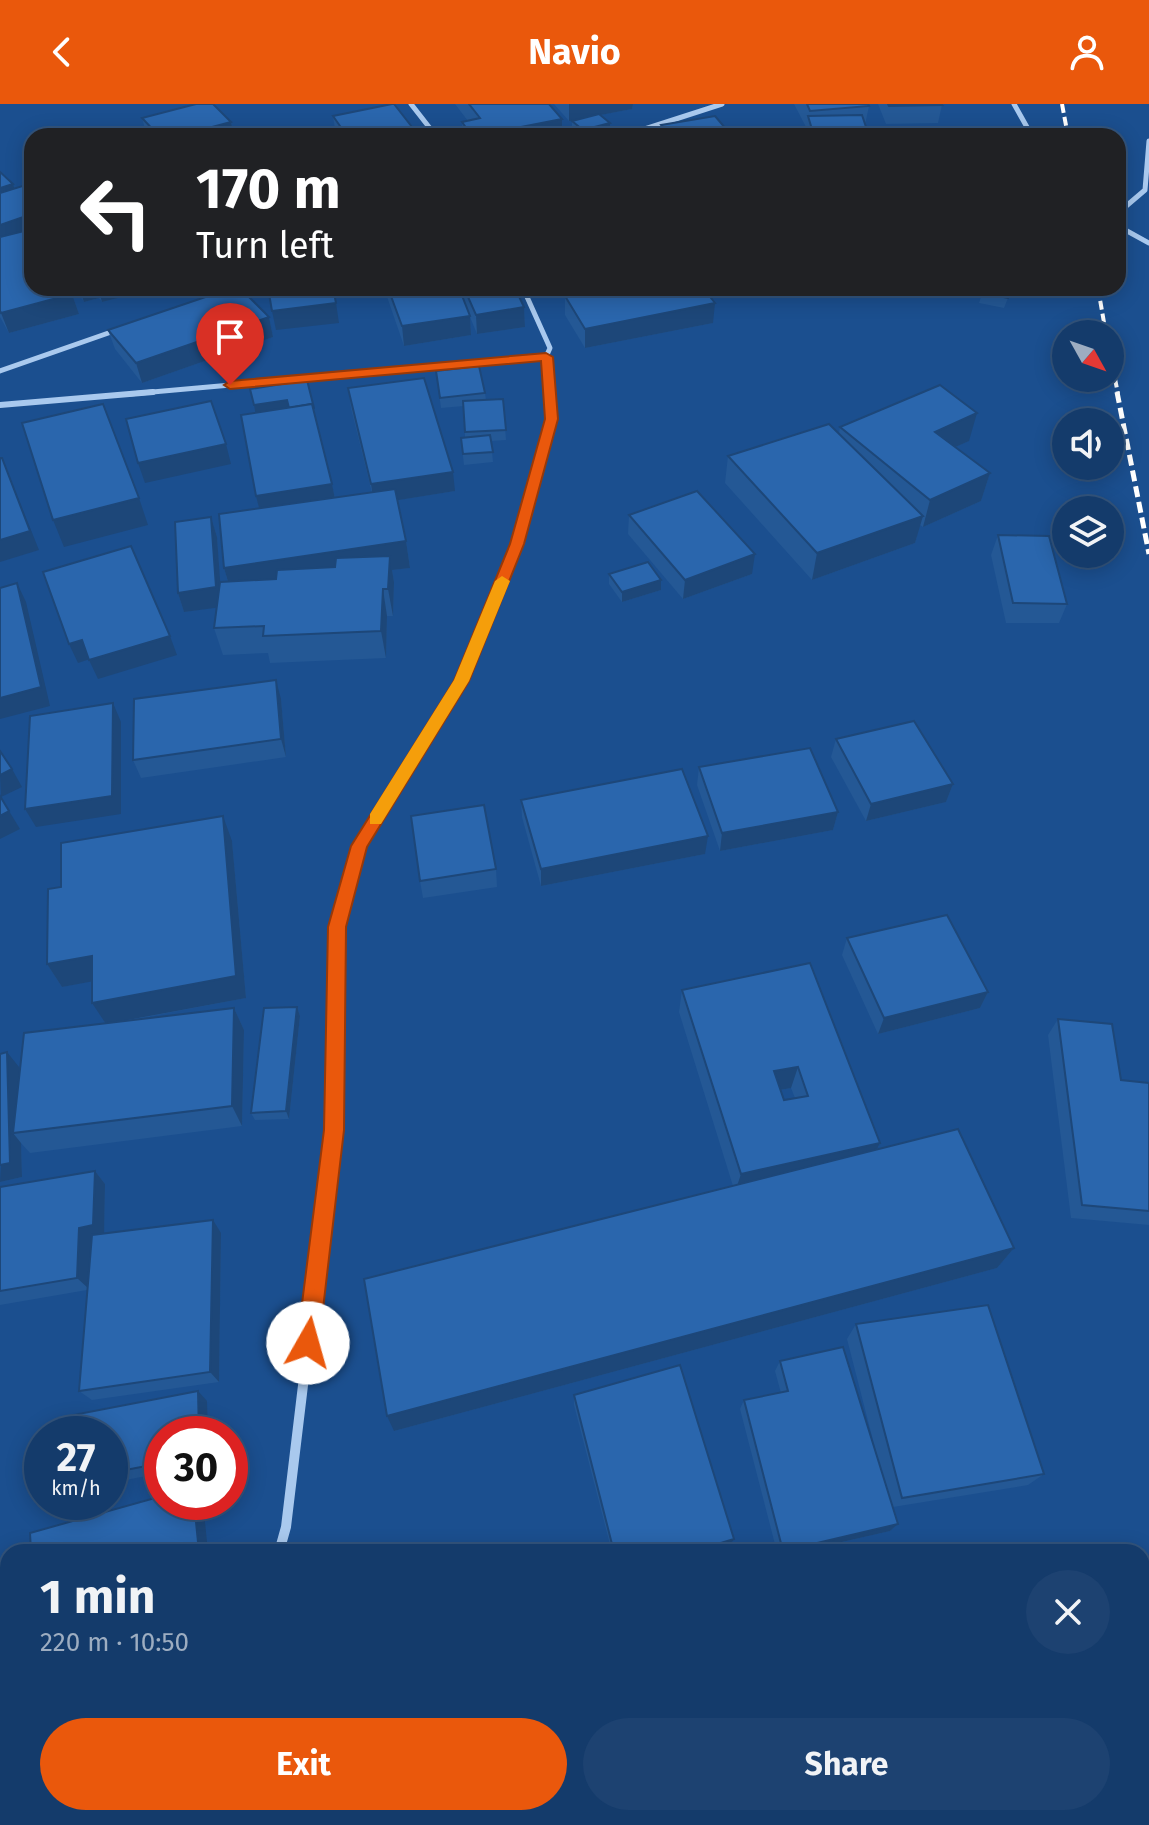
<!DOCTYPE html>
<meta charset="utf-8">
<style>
body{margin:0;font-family:"Fira Sans",sans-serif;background:#1d4271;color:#f1f3f6;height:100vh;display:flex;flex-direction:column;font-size:30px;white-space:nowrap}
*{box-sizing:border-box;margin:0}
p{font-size:26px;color:#9dadc1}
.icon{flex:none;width:44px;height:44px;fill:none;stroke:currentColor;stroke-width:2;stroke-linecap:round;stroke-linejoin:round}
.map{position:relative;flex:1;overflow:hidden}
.drawer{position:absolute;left:0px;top:1440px;width:1150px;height:282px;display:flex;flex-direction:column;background:#143b6b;border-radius:24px 24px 0 0;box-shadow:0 4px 20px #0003,0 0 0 2px #33557e}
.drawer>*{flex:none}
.hud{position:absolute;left:24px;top:24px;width:1102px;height:168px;border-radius:24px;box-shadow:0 4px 20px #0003,0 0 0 2px #33557e;background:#202124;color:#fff;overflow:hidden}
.needle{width:52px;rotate:130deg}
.fabs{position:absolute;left:1052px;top:216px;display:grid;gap:16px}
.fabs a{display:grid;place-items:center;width:72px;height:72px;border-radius:50%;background:#143b6b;box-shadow:0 4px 20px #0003,0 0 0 2px #33557e;font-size:40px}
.speed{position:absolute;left:24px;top:1312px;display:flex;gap:16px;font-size:40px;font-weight:700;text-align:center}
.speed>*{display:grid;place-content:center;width:104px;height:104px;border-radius:50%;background:#143b6b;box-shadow:0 4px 20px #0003,0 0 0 2px #33557e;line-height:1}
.speed small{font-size:20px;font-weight:400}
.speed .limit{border:12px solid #d22;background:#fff;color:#111}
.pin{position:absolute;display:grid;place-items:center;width:68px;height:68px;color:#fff;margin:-82px -34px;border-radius:50% 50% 50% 0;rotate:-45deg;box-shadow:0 0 8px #0007}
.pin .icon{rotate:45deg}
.me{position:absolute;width:88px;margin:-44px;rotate:7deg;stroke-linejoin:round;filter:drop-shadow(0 0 6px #0008)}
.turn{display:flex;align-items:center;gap:28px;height:168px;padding:0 40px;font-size:36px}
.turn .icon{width:104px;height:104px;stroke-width:2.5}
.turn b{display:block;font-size:56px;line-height:68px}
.round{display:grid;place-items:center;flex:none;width:84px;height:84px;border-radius:42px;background:#1d4271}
.overview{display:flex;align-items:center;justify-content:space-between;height:136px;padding:0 40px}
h1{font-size:48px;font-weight:700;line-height:60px}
.cta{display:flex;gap:16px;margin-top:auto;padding:16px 40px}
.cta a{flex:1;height:92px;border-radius:48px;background:#ea580c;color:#fff;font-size:32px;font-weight:700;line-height:92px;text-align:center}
.cta a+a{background:#1d4271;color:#f1f3f6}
header{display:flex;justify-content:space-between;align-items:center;height:104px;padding:0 40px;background:#ea580c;color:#fff;font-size:36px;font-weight:700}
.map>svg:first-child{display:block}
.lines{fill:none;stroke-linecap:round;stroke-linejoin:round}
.street-far3{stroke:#a9c9ee;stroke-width:5}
.street-far2{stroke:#a9c9ee;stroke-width:6}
.street-far1{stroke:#a9c9ee;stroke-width:8}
.street{stroke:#a9c9ee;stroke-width:10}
.rail-far1{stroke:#fff;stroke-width:4;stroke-dasharray:9 4;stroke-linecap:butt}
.rail{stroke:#fff;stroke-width:5;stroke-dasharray:11 5;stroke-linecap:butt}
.wall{fill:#245895;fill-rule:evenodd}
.shaded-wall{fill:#1d4779}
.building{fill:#2a66ad;stroke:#1d4779;stroke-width:2;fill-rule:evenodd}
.route{fill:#ea580c;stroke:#983908;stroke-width:2}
.slow{fill:#f59e0b}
</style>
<header><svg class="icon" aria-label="back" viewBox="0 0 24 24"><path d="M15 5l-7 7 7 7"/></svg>Navio<svg class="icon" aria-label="person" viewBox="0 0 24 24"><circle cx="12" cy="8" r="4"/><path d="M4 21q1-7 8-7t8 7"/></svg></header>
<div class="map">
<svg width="1149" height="1721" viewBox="0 0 1149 1721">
<rect width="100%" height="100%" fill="#1b4f8f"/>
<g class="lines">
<g class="street-far3">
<polyline points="411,0 436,32"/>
<polyline points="1014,0 1032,32"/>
<polyline points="623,32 722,0"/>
<polyline points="1118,109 1145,86 1149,37"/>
<polyline points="1118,122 1149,139"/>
<polyline points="523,184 550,244 546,253 549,290"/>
<polyline points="0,267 117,226"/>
<polyline points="130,290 546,253"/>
</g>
<g class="street-far2">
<polyline points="0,301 153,288"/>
<polyline points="411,657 461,577 517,440 551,315 549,288"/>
</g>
<polyline class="street-far1" points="322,1125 334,1026 337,823 359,742 413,655"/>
<g class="street">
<polyline points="279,1448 286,1423 322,1123"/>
<polyline points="1142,1549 1149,1567"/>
<polyline points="0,1673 8,1671"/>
</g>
<g class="rail-far1">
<polyline points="1062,0 1068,32"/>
<polyline points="1098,184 1106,230"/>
<polyline points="1110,249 1118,290"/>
</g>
<polyline class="rail" points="1117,288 1149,450"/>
</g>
<g class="wall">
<polygon points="455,0 549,0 562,32 463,32 462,18 468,17"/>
<polygon points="554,0 633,0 632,5 600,11 610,19 610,29 598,32 578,32 572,27 572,17 577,16 569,17"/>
<polygon points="794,0 868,0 869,2 865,21 869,32 805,32 806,23"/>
<polygon points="878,0 941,0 942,1 938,19 886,20"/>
<polygon points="333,12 419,32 336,32"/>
<polygon points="142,14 231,18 234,32 147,32"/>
<polygon points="661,21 732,32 660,32"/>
<polygon points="0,68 13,80 14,85 32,184 72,190 79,210 9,229 0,213"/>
<polygon points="75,184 133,184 134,190 102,198 99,194 84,198"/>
<polygon points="384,184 515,184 524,203 525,223 477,230 470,213 471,231 404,242"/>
<polygon points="984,184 1012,184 1004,204 979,199"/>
<polygon points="565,192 713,219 585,244 565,211"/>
<polygon points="269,213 273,233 142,279 115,245 108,226"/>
<polygon points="436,267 485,289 486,296 503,295 506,336 491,337 493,358 464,361 461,334 465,333 464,302 441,304"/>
<polygon points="348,284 455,387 398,396 406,437 410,464 392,466 394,478 393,512 387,512 386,554 270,559 268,549 223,551 214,524 217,503 184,508 178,489 211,413 217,433 220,481 228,478 224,464 259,404 241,311 316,315 335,394 372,389 351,304"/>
<polygon points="840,323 969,337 955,343 990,369 981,397 923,423 920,421 915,439 812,476 725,379 728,352 839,329"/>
<polygon points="629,411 752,470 683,495 628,430"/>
<polygon points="998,431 1067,500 1059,519 1006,519 991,451"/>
<polygon points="609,470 661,486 622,498 609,480"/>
<polygon points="281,595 286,653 141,674 133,656"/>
<polygon points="836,635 953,680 946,698 866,717 831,653"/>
<polygon points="699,663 838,708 833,726 720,747 697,681"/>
<polygon points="521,696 705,750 541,782 522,713"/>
<polygon points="232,737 246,894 125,917 234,904 244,926 242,1022 30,1049 21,1039 22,1073 0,1078 19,963 19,972 105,919 92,877 62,883 47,860 61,783"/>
<polygon points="496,765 497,783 423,794 420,777"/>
<polygon points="847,834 988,888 980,904 878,930 842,851"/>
<path d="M810 859 880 1039 877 1046 1014 1144 997 1164 394 1327 733 1082 679 908 682 886ZM791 984 795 994 784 996 780 986Z"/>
<polygon points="297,903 300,912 289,1015 255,1016 251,1009"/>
<polygon points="1058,915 1121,976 1149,979 1149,1121 1071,1114 1048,931"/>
<polygon points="95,1067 105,1080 104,1130 221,1129 219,1278 92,1296 79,1287 87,1186 0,1201 0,1083"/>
<polygon points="856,1220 1044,1370 1028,1381 893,1403 898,1420 890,1427 798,1448 777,1448 740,1305 744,1296 781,1289 775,1267 780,1257 876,1348 847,1235"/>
<polygon points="574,1291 730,1441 707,1448 612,1448 574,1301"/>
<polygon points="207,1297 162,1330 162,1369 110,1379 110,1330"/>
<polygon points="793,1714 1004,1714 1007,1721 795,1721"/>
</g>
<g class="shaded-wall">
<polygon points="569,0 633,0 632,5 569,17"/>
<polygon points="562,15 562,32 497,32 496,28"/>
<polygon points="231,18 234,32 178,32"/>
<polygon points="610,19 610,29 598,32 583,32 583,26"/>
<polygon points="13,80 16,90 0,95 0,84"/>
<polygon points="32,110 32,132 0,143 0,121"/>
<polygon points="79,184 96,184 99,194 84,198"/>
<polygon points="98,184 133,184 134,190 102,198"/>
<polygon points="72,190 79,210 9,229 1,209"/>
<polygon points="336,199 339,219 276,226 272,207"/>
<polygon points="715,199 713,219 585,244 585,225"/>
<polygon points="524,203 525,223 477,230 476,211"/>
<polygon points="470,212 471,231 404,242 402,222"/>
<polygon points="269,213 273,233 142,279 136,259"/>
<polygon points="287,296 290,306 256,312 254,301"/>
<polygon points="977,309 969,337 928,355 935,328"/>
<polygon points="226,340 231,360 145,379 138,359"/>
<polygon points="2,354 39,446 0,458 0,436"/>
<polygon points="453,368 455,387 374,400 371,380"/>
<polygon points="990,369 981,397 923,423 930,396"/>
<polygon points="332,380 336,400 261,412 256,392"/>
<polygon points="139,394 148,421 64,443 53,416"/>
<polygon points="923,412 915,439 812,476 817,449"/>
<polygon points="211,413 217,433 222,503 184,508 178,489"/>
<polygon points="406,437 410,464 392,466 394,478 393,512 388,485 232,491 224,464"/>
<polygon points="755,450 752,470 683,495 685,476"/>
<polygon points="661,476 661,486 622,498 622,488"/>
<polygon points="17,479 26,498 50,602 0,615 0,594"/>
<polygon points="383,485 387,512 386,554 381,527"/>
<polygon points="170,532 177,551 98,575 89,556"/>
<polygon points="82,536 90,555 78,559 69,540"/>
<polygon points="276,576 281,595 286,653 281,635"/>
<polygon points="113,599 121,618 121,710 36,723 25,705"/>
<polygon points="12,665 22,683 1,693 0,671"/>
<polygon points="953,680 946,698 866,717 871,700"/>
<polygon points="9,707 20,725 0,735 0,712"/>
<polygon points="838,708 833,726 720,747 722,729"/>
<polygon points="223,712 232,737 246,894 106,920 92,899"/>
<polygon points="708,732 705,750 541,782 541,765"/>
<polygon points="92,852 105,875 62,883 47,860"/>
<polygon points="988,888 980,904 878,930 884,914"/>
<polygon points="297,903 300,912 289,1015 286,1007"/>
<polygon points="234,904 244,926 242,1022 232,1002"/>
<polygon points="7,948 19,963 21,1028 13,1029 21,1039 22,1073 0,1078"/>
<polygon points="798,963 791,984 768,988 774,967"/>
<polygon points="880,1039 871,1058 735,1088 741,1070"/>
<polygon points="95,1067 105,1080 104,1133 91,1136 89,1185 77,1174 79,1124"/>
<polygon points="213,1116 221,1129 219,1278 210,1268"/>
<polygon points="1014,1144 997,1164 394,1327 387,1312"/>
<polygon points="198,1287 207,1297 208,1330 199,1330"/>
<polygon points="194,1398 203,1398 208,1448 199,1448"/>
<polygon points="898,1420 890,1427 798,1448 782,1448"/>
<polygon points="734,1435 730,1441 707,1448 691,1448"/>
<polygon points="194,1714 204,1714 204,1721 193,1721"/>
</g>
<g class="building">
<polygon points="196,0 213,0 231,18 178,32 159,32 142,14"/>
<polygon points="392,0 394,0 419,32 347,32 333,12"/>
<polygon points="469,0 549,0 562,15 496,28 500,32 472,32 462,18 480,14"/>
<polygon points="807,0 868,0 869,2 810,7"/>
<polygon points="888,0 941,0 942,1 889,2"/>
<polygon points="599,10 610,19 583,26 572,17"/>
<polygon points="862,11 869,32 814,32 808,12"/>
<polygon points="715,12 732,32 669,32 661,21"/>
<polygon points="648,23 656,32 612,32 611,31"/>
<polygon points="0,68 13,80 0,84"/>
<polygon points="32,79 32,110 0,121 0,89"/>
<polygon points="32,125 32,184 68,184 72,190 1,209 0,207 0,133"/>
<polygon points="232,184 240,184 269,213 136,259 108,226"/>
<polygon points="268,184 333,184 336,199 272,207"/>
<polygon points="388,184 459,184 470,212 402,222"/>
<polygon points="464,184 515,184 524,203 476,211"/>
<polygon points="605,184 703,184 715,199 585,225 565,192"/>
<polygon points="984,184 1011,184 1008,194 982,188"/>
<polygon points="479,262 485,289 440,294 436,267"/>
<polygon points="424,274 453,368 371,380 348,284"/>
<polygon points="307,276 314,304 313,305 312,300 289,304 287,296 254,301 250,285"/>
<polygon points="940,281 977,309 935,328 990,369 930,396 840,323"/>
<polygon points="503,295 506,326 465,328 463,297"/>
<polygon points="211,297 226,340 138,359 126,315"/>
<polygon points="103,300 139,394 53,416 22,319"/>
<polygon points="312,300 332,380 256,392 241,311"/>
<polygon points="829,320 923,412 817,449 728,352"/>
<polygon points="490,331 493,348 463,350 461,334"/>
<polygon points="0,354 2,354 30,427 0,436"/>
<polygon points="395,385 406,437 224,464 219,410"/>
<polygon points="697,387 755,450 685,476 629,411"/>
<polygon points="211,413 216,483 178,489 175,418"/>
<polygon points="998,431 1049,432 1067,500 1013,499"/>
<polygon points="131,442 170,532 89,556 82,536 69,540 43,468"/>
<polygon points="390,452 388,485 383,485 381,527 263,532 264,522 214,524 220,478 276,475 277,466 335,463 336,454"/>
<polygon points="648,458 661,476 622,488 609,470"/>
<polygon points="17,479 41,583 0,594 0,484"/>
<polygon points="276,576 281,635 133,656 134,595"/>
<polygon points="113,599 112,692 25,705 30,612"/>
<polygon points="914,617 953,680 871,700 836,635"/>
<polygon points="810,644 838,708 722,729 699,663"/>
<polygon points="0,647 12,665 0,671"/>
<polygon points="682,665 708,732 541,765 521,696"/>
<polygon points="0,692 9,707 0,712"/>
<polygon points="484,701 496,765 420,777 411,712"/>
<polygon points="223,712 236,872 92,899 92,852 47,860 48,785 61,783 61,739"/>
<polygon points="947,811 988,888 884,914 847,834"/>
<path d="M810 859 880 1039 741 1070 682 886ZM798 963 808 992 784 996 774 967Z"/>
<polygon points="297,903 286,1007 251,1009 264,904"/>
<polygon points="234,904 232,1002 13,1029 24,929"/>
<polygon points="1058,915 1112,920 1121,976 1149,979 1149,1107 1082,1101"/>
<polygon points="7,948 10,1059 0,1061 0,950"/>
<polygon points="958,1025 1014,1144 387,1312 364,1175"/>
<polygon points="95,1067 93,1121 79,1124 77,1174 0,1187 0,1083"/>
<polygon points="213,1116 210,1268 79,1287 92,1131"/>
<polygon points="988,1201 1044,1370 902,1394 856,1220"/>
<polygon points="843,1243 898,1420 783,1447 744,1296 788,1287 780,1257"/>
<polygon points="680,1261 734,1435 691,1448 614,1448 574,1291"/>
<polygon points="198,1287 199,1330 162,1330 162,1359 110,1369 110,1330 68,1330 68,1312"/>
<polygon points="162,1392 162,1398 194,1398 199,1448 31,1448 30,1429"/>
<polygon points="180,1714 194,1714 193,1721 135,1721"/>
<polygon points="394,1714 511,1714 514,1721 382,1721"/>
<polygon points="640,1714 694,1714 698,1721 632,1721"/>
<polygon points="801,1714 1004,1714 1007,1721 804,1721"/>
</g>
<polygon class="route" points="546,249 553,253 558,315 524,440 469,577 367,743 346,823 344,1026 319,1239 316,1247 308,1250 300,1247 297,1239 324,1026 328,823 351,742 454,577 510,440 545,315 541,257 230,285 224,281 230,277"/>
<polygon class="slow" points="502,472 510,477 469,577 381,720 370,720 370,710 454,576 495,477"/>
</svg>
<div class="fabs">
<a><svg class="needle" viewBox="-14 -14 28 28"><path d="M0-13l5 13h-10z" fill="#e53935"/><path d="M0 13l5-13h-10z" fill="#9dadc1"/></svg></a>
<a><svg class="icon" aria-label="sound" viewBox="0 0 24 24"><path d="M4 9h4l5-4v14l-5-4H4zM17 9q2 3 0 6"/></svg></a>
<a><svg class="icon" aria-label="layers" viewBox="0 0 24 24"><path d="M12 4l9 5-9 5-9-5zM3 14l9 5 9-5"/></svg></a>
</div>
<div class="speed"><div>27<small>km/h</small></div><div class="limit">30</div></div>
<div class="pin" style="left:230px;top:281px;background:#d93025"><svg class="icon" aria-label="arrive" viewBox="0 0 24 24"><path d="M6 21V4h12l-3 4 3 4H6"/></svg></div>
<svg class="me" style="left:308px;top:1239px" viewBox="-20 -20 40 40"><circle r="19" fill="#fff"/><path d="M0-13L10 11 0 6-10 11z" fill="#ea580c"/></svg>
<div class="hud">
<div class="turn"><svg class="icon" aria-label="left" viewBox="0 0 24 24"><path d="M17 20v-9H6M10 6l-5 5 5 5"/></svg><div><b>170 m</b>Turn left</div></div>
</div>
<section class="drawer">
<div class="overview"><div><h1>1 min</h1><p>220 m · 10:50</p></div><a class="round"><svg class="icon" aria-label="close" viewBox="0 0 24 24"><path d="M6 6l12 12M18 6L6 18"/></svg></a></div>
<div class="cta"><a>Exit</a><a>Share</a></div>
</section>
</div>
